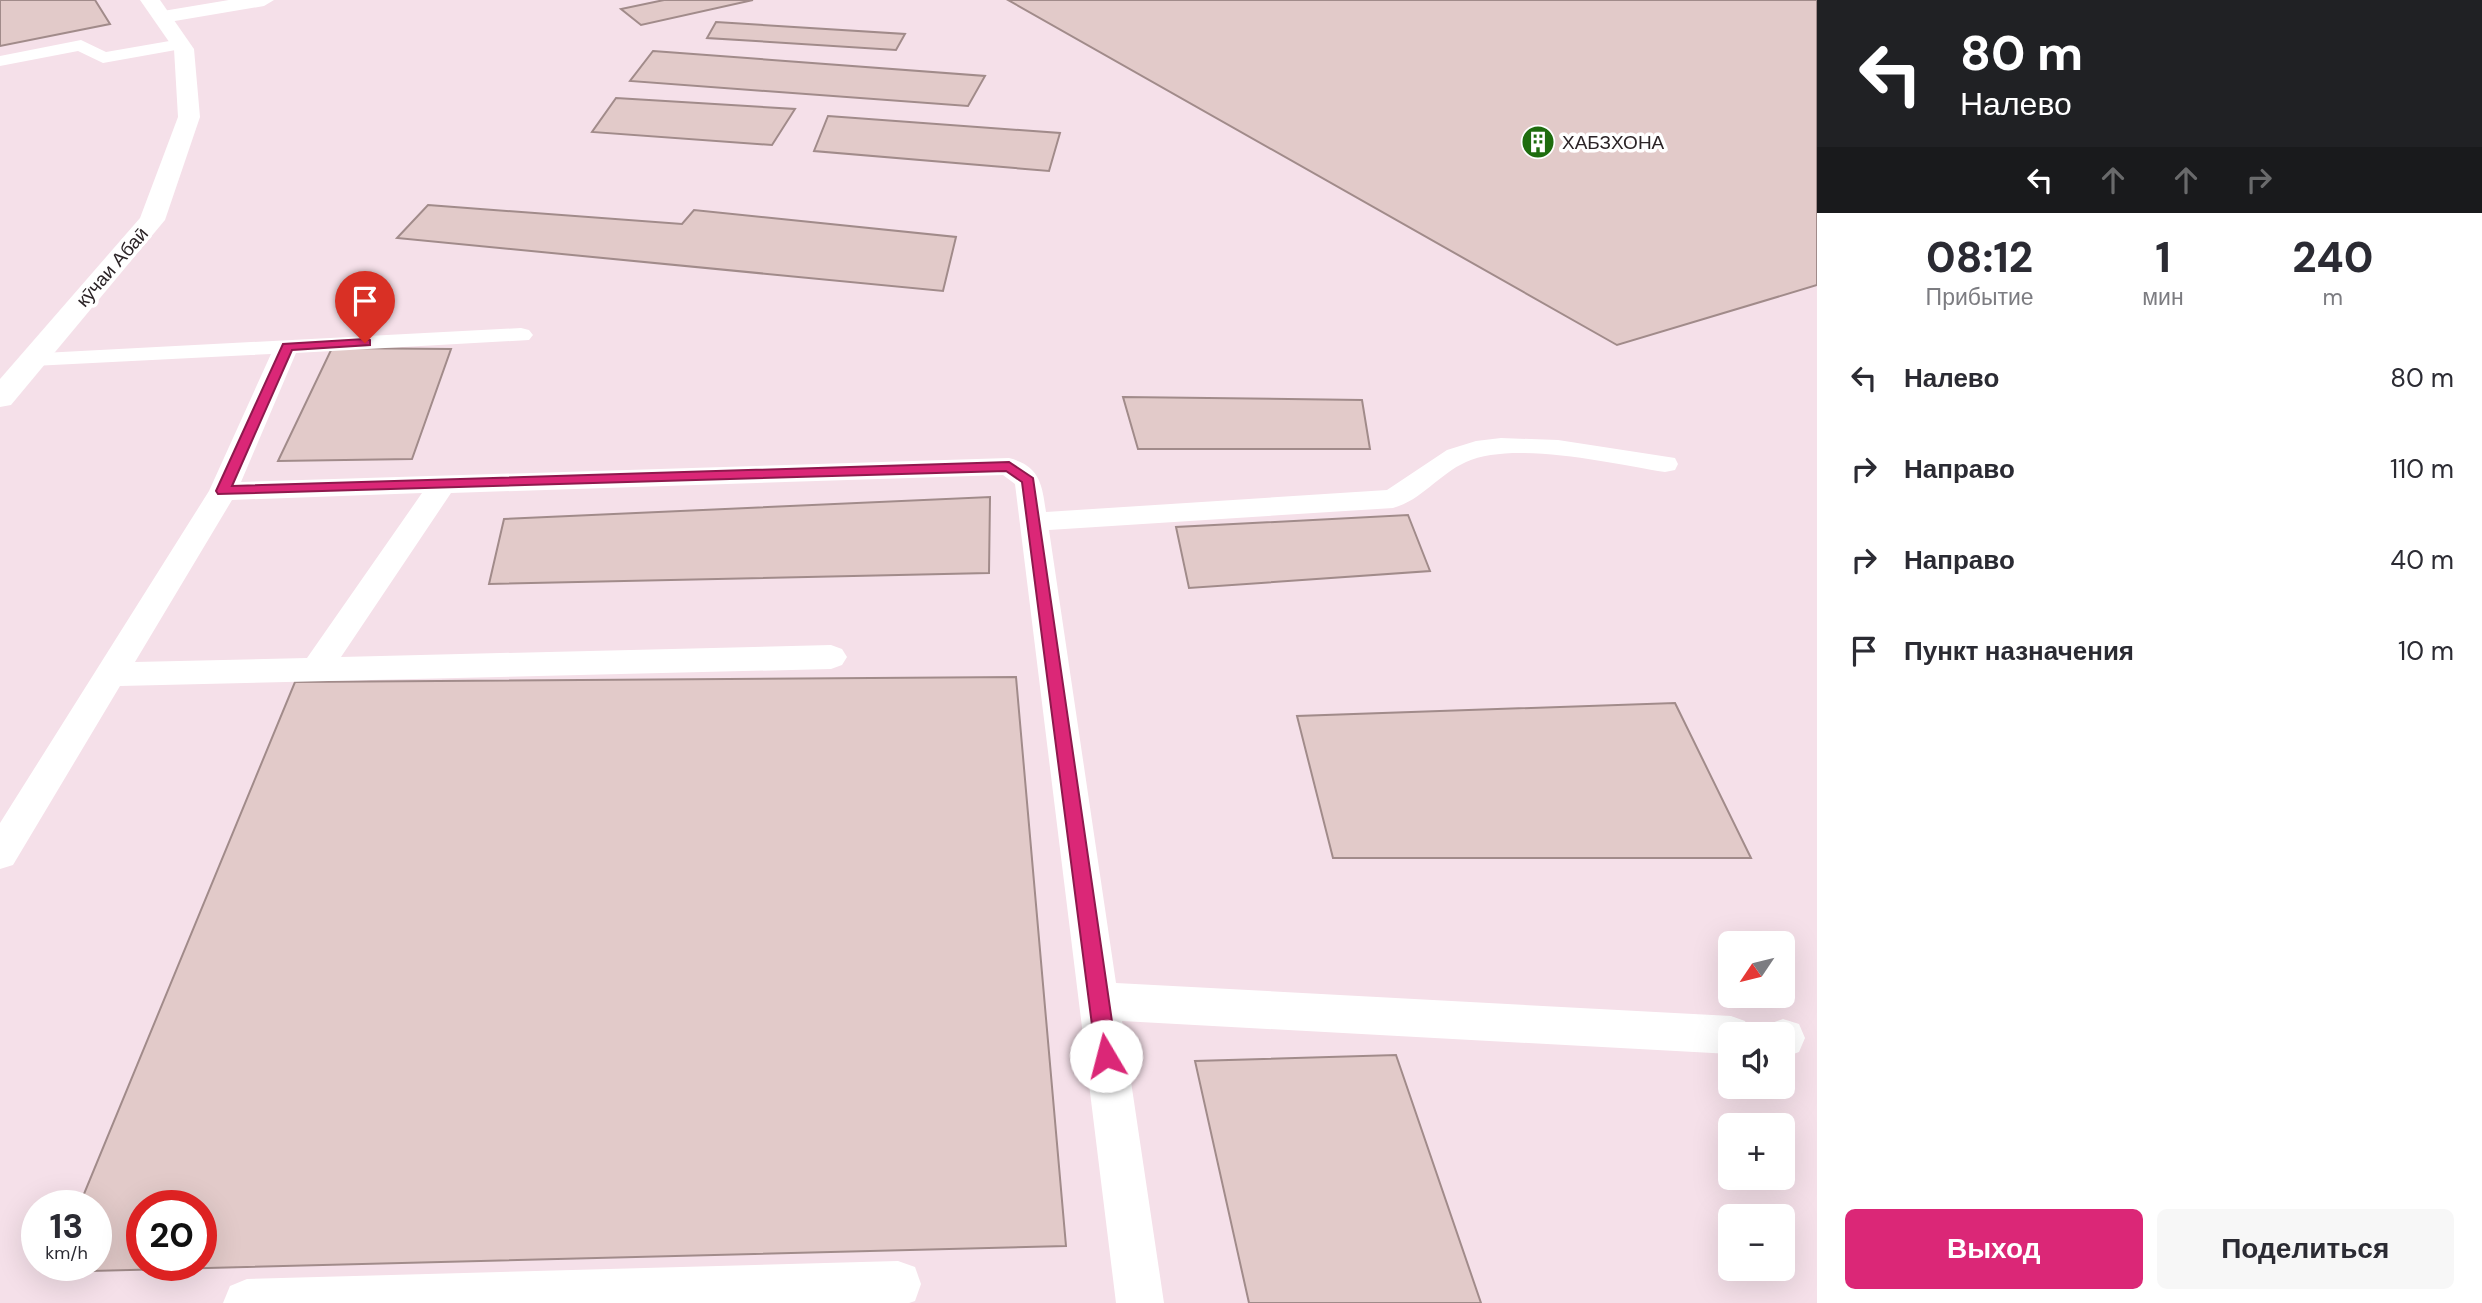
<!DOCTYPE html>
<html lang="ru">
<meta charset="utf-8">
<style>
body{margin:0;font-family:"DM Sans",sans-serif;background:#f7f7f7;color:#2b2b33;height:100vh;display:flex;flex-direction:column;font-size:26px;white-space:nowrap}
*{box-sizing:border-box;margin:0}
p{font-size:23px;color:#7c7c81}
.icon{flex:none;width:38px;height:38px;fill:none;stroke:currentColor;stroke-width:2;stroke-linecap:round;stroke-linejoin:round}
.map{position:relative;flex:1;overflow:hidden}
.sheet{display:flex;flex-direction:column;background:#fff;width:665px}
.sheet>*{flex:none}
.top-card{background:#202124;color:#fff;overflow:hidden}
.needle{width:46px;rotate:235deg}
.fabs{position:absolute;left:1718px;top:931px;display:grid;gap:14px}
.fabs a{display:grid;place-items:center;width:77px;height:77px;border-radius:10px;background:#fff;box-shadow:0 7px 28px #0002;font-size:35px}
.speed{position:absolute;left:21px;top:1190px;display:flex;gap:14px;font-size:35px;font-weight:700;text-align:center}
.speed>*{display:grid;place-content:center;width:91px;height:91px;border-radius:50%;background:#fff;box-shadow:0 7px 28px #0002;line-height:1}
.speed small{font-size:18px;font-weight:400}
.speed .limit{border:10px solid #d22;background:#fff;color:#111}
.pin{position:absolute;display:grid;place-items:center;width:60px;height:60px;color:#fff;margin:-72px -30px;border-radius:50% 50% 50% 0;rotate:-45deg;box-shadow:0 0 7px #0007}
.pin .icon{rotate:45deg}
.me{position:absolute;width:77px;margin:-38px;rotate:352deg;stroke-linejoin:round;filter:drop-shadow(0 0 5px #0008)}
.turn{display:flex;align-items:center;gap:24px;height:147px;padding:0 28px;font-size:32px}
.turn .icon{width:91px;height:91px;stroke-width:2.5}
.turn b{display:block;font-size:49px;line-height:60px}
.lanes{display:flex;align-items:center;height:66px;padding:0 28px;background:#0003;justify-content:center;gap:35px;direction:ltr}
.lanes .off{opacity:.35}
.eta{display:flex;justify-content:space-evenly;align-items:center;height:119px;text-align:center}
.eta b{font-size:42px;font-weight:800;line-height:49px}
.cta{display:flex;gap:14px;margin-top:auto;padding:14px 28px}
.cta a{flex:1;height:80px;border-radius:10px;background:#db2777;color:#fff;font-size:28px;font-weight:800;line-height:80px;text-align:center}
.cta a+a{background:#f7f7f7;color:#2b2b33}
ul{padding:0;list-style:none}
li{display:flex;align-items:center;gap:21px;height:91px;padding:0 28px}
li div{flex:1}
li b{display:block;font-size:26px}
li em{font-style:normal}
main{display:flex;flex:1;min-height:0}
.map>svg:first-child{display:block}
.building{fill:#e2cac9;stroke:#a18b8a;stroke-width:2;fill-rule:evenodd}
.lines{fill:none;stroke-linecap:round;stroke-linejoin:round}
.service{fill:#fff;fill-rule:evenodd}
.minor{fill:#fff;fill-rule:evenodd}
.tertiary{fill:#fff;fill-rule:evenodd}
.route{fill:#db2777;stroke:#8e194d;stroke-width:2}
.labels{text-anchor:middle;dominant-baseline:central;stroke-width:7;stroke-linejoin:round;paint-order:stroke}
.far-poi-label{font-size:19px;fill:#2b2326;stroke:#fff;text-anchor:start}
.far-street-label{font-size:19px;fill:#2b2326;stroke:#fff}
</style>
<main>
<div class="map">
<svg width="1817" height="1303" viewBox="0 0 1817 1303">
<rect width="100%" height="100%" fill="#f5e0e9"/>
<g class="building">
<polygon points="0,0 95,0 110,24 0,46"/>
<polygon points="664,0 753,0 641,25 621,9"/>
<polygon points="1008,0 1817,0 1817,285 1617,345"/>
<polygon points="716,22 905,34 896,50 707,38"/>
<polygon points="653,51 985,76 968,106 630,81"/>
<polygon points="616,98 795,109 772,145 592,132"/>
<polygon points="828,116 1060,133 1049,171 814,151"/>
<polygon points="428,205 682,224 694,210 956,237 943,291 397,238"/>
<polygon points="332,348 451,349 412,459 278,461"/>
<polygon points="1123,397 1362,400 1370,449 1138,449"/>
<polygon points="990,497 989,573 489,584 504,519"/>
<polygon points="1408,515 1430,571 1189,588 1176,527"/>
<path d="M1016 677 1066 1246 52 1272 55 1265H96V1206H79L295 682ZM142 1206H201V1265H142Z"/>
<polygon points="1675,703 1751,858 1333,858 1297,716"/>
<polygon points="1396,1055 1481,1303 1249,1303 1195,1061"/>
</g>
<g class="lines">
<g class="service">
<polygon points="181,39 189,44 187,48 103,63 78,51 0,66 0,56 81,40 106,52"/>
<path d="M521 328 529 330 533 335 529 340 296 353 241 482 1009 458C1040 466 1042 484 1046 512L1387 490 1447 450 1476 441 1501 438 1558 440 1675 458 1678 464 1675 470 1665 472C1613 464 1514 440 1466 462 1439 474 1422 500 1393 508L1049 530 1116 983 1731 1016 1745 1021 1751 1034H1731V1054L1122 1021 1164 1303H1116L1015 484 1003 475 451 493 341 657 831 645 842 649 847 657 842 665 831 669 120 686 13 865 0 869V823L209 491 271 354 33 366 24 364 21 359 24 354ZM422 493 307 658 135 662 232 500Z"/>
<polygon points="1783,1019 1799,1024 1805,1038 1799,1052 1785,1057 1783,1034 1764,1034 1769,1024"/>
<polygon points="898,1261 915,1267 921,1284 915,1301 909,1303 223,1303 230,1286 247,1279"/>
</g>
<polygon class="minor" points="229,0 274,0 264,6 163,23 156,21 153,17 156,13 163,11"/>
<polygon class="tertiary" points="140,0 160,0 194,49 200,117 165,220 11,405 0,407 0,379 140,218 178,117 174,49"/>
</g>
<polygon class="route" points="365,339 370,340 370,345 292,350 232,486 1009,462 1033,478 1117,1056 1114,1063 1106,1066 1099,1063 1096,1056 1022,482 1006,471 218,494 216,491 283,344"/>
<defs>
<symbol id="building-disc" viewBox="-11 -11 22 22"><circle r="9.5" fill="#1e6c0e" stroke="#fff"/><path d="M-4-6H4V6H1V3H-1V6H-4ZM-2.5-4.3h1.7v1.8h-1.7ZM.8-4.3h1.7v1.8H.8ZM-2.5-1h1.7V.8h-1.7ZM.8-1h1.7V.8H.8Z" fill="#fff"/></symbol>
</defs>
<g fill-rule="evenodd">
<use href="#building-disc" x="1519" y="123" width="38" height="38"/>
</g>
<g class="labels">
<g class="far-poi-label">
<text x="1562" y="142">ХАБЗХОНА</text>
</g>
<g class="far-street-label">
<text transform="translate(112 267) rotate(-49)">кӯчаи Абаӣ</text>
</g>
</g>
</svg>
<div class="fabs">
<a><svg class="needle" viewBox="-14 -14 28 28"><path d="M0-13l5 13h-10z" fill="#e53935"/><path d="M0 13l5-13h-10z" fill="#7c7c81"/></svg></a>
<a><svg class="icon" aria-label="sound" viewBox="0 0 24 24"><path d="M4 9h4l5-4v14l-5-4H4zM17 9q2 3 0 6"/></svg></a>
<a>+</a>
<a>−</a>
</div>
<div class="speed"><div>13<small>km/h</small></div><div class="limit">20</div></div>
<div class="pin" style="left:365px;top:343px;background:#d93025"><svg class="icon" aria-label="arrive" viewBox="0 0 24 24"><path d="M6 21V4h12l-3 4 3 4H6"/></svg></div>
<svg class="me" style="left:1106px;top:1056px" viewBox="-20 -20 40 40"><circle r="19" fill="#fff"/><path d="M0-13L10 11 0 6-10 11z" fill="#db2777"/></svg>
</div>
<section class="sheet">
<div class="top-card">
<div class="turn"><svg class="icon" aria-label="left" viewBox="0 0 24 24"><path d="M17 20v-9H6M10 6l-5 5 5 5"/></svg><div><b>80 m</b>Налево</div></div>
<div class="lanes"><svg class="icon" aria-label="left" viewBox="0 0 24 24"><path d="M17 20v-9H6M10 6l-5 5 5 5"/></svg><svg class="icon off" aria-label="ahead" viewBox="0 0 24 24"><path d="M12 20V5M6 11l6-6 6 6"/></svg><svg class="icon off" aria-label="ahead" viewBox="0 0 24 24"><path d="M12 20V5M6 11l6-6 6 6"/></svg><svg class="icon off" aria-label="right" viewBox="0 0 24 24"><path d="M7 20v-9h11M14 6l5 5-5 5"/></svg></div>
</div>
<div class="eta">
<div><b>08:12</b><p>Прибытие</p></div>
<div><b>1</b><p>мин</p></div>
<div><b>240</b><p>m</p></div>
</div>
<ul>
<li><svg class="icon" aria-label="left" viewBox="0 0 24 24"><path d="M17 20v-9H6M10 6l-5 5 5 5"/></svg><div><b>Налево</b></div><em>80 m</em></li>
<li><svg class="icon" aria-label="right" viewBox="0 0 24 24"><path d="M7 20v-9h11M14 6l5 5-5 5"/></svg><div><b>Направо</b></div><em>110 m</em></li>
<li><svg class="icon" aria-label="right" viewBox="0 0 24 24"><path d="M7 20v-9h11M14 6l5 5-5 5"/></svg><div><b>Направо</b></div><em>40 m</em></li>
<li><svg class="icon" aria-label="arrive" viewBox="0 0 24 24"><path d="M6 21V4h12l-3 4 3 4H6"/></svg><div><b>Пункт назначения</b></div><em>10 m</em></li>
</ul>
<div class="cta"><a>Выход</a><a>Поделиться</a></div>
</section>
</main>
